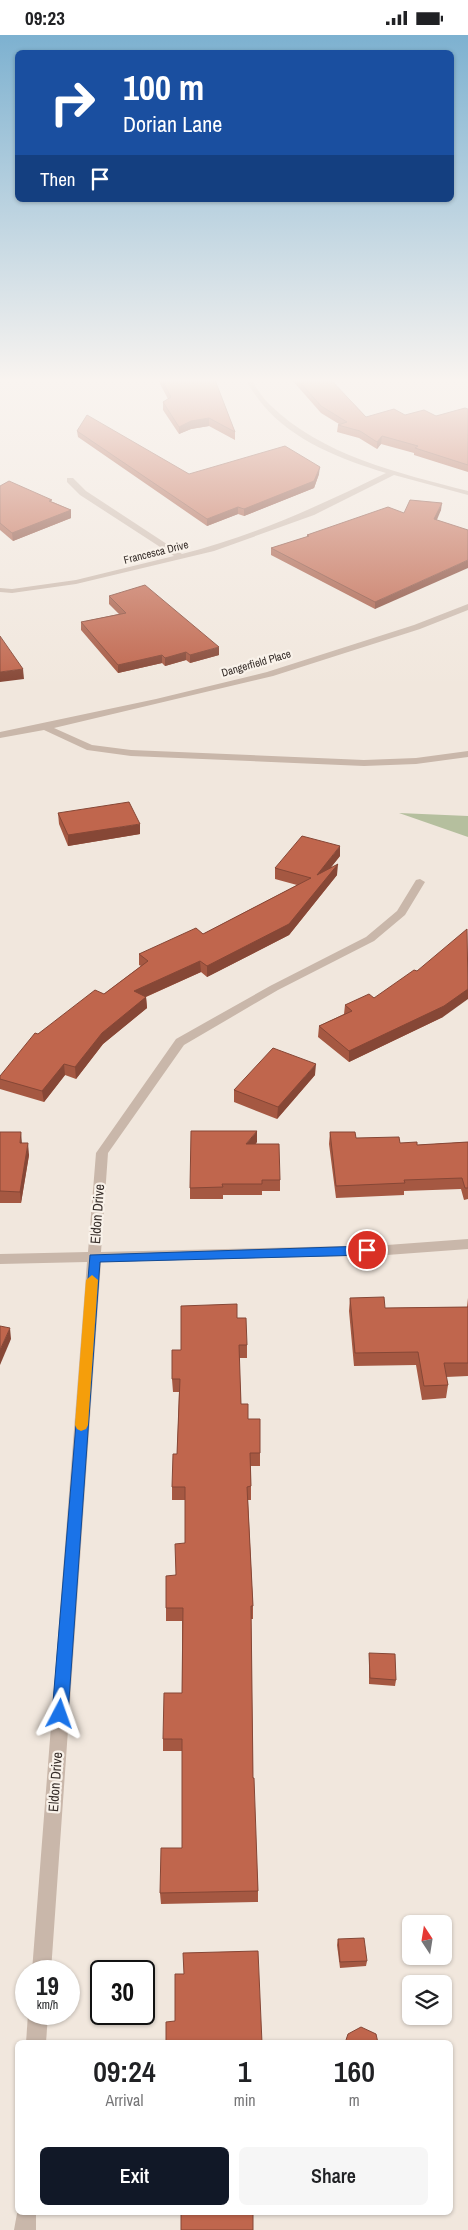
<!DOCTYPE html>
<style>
body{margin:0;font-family:"Archivo Narrow",sans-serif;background:#f6f6f6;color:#202124;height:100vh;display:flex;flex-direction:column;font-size:19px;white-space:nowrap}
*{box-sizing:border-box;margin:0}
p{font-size:16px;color:#757577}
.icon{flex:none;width:28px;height:28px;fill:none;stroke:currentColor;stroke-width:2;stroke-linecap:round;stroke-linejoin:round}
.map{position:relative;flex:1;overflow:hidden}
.side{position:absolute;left:15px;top:2005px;width:438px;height:175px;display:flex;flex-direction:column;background:#fff;border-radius:8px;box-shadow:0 1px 4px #0004}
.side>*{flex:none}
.banner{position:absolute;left:15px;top:15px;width:439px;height:152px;border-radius:8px;box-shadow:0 1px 4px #0004;background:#1a4fa0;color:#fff;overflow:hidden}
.needle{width:32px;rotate:348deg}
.controls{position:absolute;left:402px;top:1880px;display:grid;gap:10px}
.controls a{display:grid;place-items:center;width:50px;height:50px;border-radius:8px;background:#fff;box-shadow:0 1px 4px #0004;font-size:25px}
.speed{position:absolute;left:15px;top:1925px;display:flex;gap:10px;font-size:25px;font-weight:700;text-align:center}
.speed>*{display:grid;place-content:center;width:65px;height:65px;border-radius:50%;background:#fff;box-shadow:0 1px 4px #0004;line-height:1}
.speed small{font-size:12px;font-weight:400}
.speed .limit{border:2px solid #111;border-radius:8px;background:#fff;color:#111}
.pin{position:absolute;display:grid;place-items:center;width:42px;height:42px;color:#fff;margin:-21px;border:2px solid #fff;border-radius:50%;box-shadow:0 1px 5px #0007}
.me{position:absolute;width:55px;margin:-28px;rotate:4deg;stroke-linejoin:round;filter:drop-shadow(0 0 4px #0008)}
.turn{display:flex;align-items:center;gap:18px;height:105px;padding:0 25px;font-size:22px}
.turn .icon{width:65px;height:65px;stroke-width:2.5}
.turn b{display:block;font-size:35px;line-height:42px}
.then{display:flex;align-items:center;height:48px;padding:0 25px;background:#0003;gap:10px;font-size:19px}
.eta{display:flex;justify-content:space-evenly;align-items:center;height:85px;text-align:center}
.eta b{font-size:30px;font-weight:600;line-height:35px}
.button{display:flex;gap:10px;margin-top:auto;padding:10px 25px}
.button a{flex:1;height:58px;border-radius:8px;background:#111827;color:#fff;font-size:20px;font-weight:600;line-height:58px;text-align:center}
.button a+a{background:#f6f6f6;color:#202124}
.status{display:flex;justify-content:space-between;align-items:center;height:35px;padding:0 25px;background:#fff;direction:ltr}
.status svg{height:14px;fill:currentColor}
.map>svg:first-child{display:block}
.green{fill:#b5bf9e}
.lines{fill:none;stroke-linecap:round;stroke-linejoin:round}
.street{fill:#c9b7aa;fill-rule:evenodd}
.wall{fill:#a55842}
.shaded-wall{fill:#864736}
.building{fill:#c0664d;stroke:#864736}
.route{fill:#1a73e8;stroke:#114b97}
.slow{fill:#f59e0b}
.labels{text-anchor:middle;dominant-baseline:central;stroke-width:4.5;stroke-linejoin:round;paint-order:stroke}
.far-street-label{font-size:11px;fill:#362d29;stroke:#f9f2ea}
.street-label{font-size:14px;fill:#362d29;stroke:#f9f2ea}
</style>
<div class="status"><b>09:23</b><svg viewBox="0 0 49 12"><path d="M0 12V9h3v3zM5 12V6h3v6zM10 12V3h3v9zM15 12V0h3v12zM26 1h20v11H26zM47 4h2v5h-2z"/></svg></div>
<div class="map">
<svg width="468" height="2195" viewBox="0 0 468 2195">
<rect width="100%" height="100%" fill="#f1e7dd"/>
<polygon class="green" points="399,778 468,781 468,802"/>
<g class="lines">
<g class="street">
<path d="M245 345H251C257 353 262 362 269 369 322 421 399 438 468 456V460L394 440 314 480 214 516 76 549 12 558 0 557V553L12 554 76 545 174 521 80 460 67 447V443H73L86 456 182 519C254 501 321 470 386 438 343 425 293 406 263 370 256 362 251 353 245 345Z"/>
<polygon points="468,569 468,575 420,594 273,641 54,693 92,710 131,715 364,725 416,723 468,716 468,722 416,729 364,731 131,721 87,715 44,695 0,703 0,697 156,664 267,637 414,590"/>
<polygon points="420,844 425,847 405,880 374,906 278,955 184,1010 108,1118 101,1217 387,1210 468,1204 468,1214 387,1220 101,1227 51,1936 32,1936 87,1227 0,1229 0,1219 88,1217 96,1118 176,1004 270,951 366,902 397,876 416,845"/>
<polygon points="28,1979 48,1979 46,2008 26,2008"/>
<polygon points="18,2173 18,2178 36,2178 36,2195 14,2195"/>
</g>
</g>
<g class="wall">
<polygon points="158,345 215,345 235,397 235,405 209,391 191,394 179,399 163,375 163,367 168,364"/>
<polygon points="292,345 331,345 366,382 405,380 436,381 468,374 468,437 414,420 414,418 381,409 377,414 359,403 337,397 338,390 339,389 321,378"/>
<polygon points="77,396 189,439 319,439 314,453 244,481 238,479 207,491 78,402"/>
<polygon points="0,451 53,467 71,475 71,483 13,506 0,495"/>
<polygon points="441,475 375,574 271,520 271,513 307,502 307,500 404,478"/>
<polygon points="109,561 219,620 190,628 186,625 165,631 162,628 118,638 81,595 81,587 119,579 109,569"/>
<polygon points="58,778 140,799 68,811 59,789"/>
<polygon points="340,821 331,832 337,840 289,900 207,942 201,937 146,962 147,973 103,1009 76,1044 65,1040 44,1067 0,1054 0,1041 38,999 104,959 141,931 139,930 139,919 203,899 297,850 275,844 275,833"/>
<polygon points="374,963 443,982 349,1027 318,1002 319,991 344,979 345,970"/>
<polygon points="315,1040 277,1084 234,1067 234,1055"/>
<polygon points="0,1097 22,1108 29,1120 21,1168 0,1168"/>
<polygon points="330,1097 356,1103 400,1108 417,1110 468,1107 468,1164 464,1165 461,1154 404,1156 404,1160 336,1163 329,1109"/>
<polygon points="257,1107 256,1109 280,1145 280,1156 262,1156 262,1160 223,1160 223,1164 190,1164 190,1153"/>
<polygon points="350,1263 385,1273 467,1272 468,1263 468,1341 446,1342 448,1350 446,1363 422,1365 416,1330 354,1331 349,1276"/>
<polygon points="237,1283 247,1310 247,1323 239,1323 241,1369 248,1384 260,1418 260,1431 251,1431 251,1465 248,1465 253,1571 253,1584 251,1584 253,1743 258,1856 258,1867 161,1869 160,1858 182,1813 182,1716 163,1716 163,1704 182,1658 182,1586 166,1586 166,1573 185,1508 185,1465 172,1465 172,1452 177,1419 179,1357 173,1357 172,1344 181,1315"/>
<polygon points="369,1618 396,1645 395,1651 369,1649"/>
<polygon points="338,1904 367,1926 366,1931 340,1933 337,1910"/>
</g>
<g class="shaded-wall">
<polygon points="209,383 209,391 191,394 179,399 179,392 191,386"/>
<polygon points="382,401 381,409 377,414 377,407"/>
<polygon points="320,432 319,439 314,453 244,481 244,474"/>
<polygon points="442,468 441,475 434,492 434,484"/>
<polygon points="238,472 238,479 207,491 207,484"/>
<polygon points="71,475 71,483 13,506 12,498"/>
<polygon points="468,525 468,533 375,574 375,567"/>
<polygon points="219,612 219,620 190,628 190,620"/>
<polygon points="186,617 186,625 165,631 165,623"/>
<polygon points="162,620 162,628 118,638 118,630"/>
<polygon points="23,634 24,644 0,647 0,637"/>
<polygon points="140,789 140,799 68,811 68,800"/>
<polygon points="340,811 340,821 317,850 317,840"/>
<polygon points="338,829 337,840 289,900 207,942 207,931"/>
<polygon points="200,926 201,937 134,967 134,956"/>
<polygon points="468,954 468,964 443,982 349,1027 349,1016"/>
<polygon points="146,962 147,973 103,1009 76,1044 75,1032 102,998"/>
<polygon points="64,1029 65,1040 44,1067 42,1056"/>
<polygon points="316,1029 315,1040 277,1084 278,1072"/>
<polygon points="257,1096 257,1107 246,1120 246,1109"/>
<polygon points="21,1097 22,1109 20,1108"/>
<polygon points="28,1108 29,1120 21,1168 20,1157"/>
<polygon points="10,1293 11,1304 0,1330 0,1315"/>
</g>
<g class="building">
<polygon points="162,345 215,345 235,397 209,383 191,386 179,392 163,367 171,362"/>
<polygon points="298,345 331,345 366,382 394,374 405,380 424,375 436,381 465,373 468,374 468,430 415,413 418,411 382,401 377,407 360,396 338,390 347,387 321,371"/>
<polygon points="87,380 189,439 285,411 320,432 314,446 244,474 238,472 207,484 77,396"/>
<polygon points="9,446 52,465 49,466 71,475 12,498 0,488 0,451"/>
<polygon points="410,465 442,468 434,484 468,495 468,525 375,567 271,513 309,501 307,500 388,472 404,478"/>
<polygon points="145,550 219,612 190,620 186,617 165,623 162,620 118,630 81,587 126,578 109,561"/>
<polygon points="0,601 23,634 0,637"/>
<polygon points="129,767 140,789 68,800 58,778"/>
<polygon points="302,801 340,811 317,840 338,829 289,889 207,931 200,926 134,956 146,962 102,998 75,1032 64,1029 42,1056 0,1044 0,1041 35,998 38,999 95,955 104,959 148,926 139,919 196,893 203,899 311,843 275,833"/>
<polygon points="467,894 468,954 444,971 349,1016 319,991 352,976 345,970 369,959 374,963 414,935 417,936"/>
<polygon points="273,1013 316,1029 278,1072 234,1055"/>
<polygon points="191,1096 257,1096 246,1109 279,1109 280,1145 262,1145 262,1149 222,1149 223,1152 190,1153"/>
<polygon points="0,1097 21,1097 20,1108 28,1108 20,1157 0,1156"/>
<polygon points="330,1097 355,1097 356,1103 399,1102 400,1108 417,1107 417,1110 468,1107 468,1153 465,1153 462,1143 404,1145 405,1148 336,1151"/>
<polygon points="384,1262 385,1273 468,1272 468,1328 444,1328 448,1350 424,1351 418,1317 355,1318 350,1263"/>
<polygon points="237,1269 237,1283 246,1283 247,1310 239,1310 241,1369 248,1369 248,1384 260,1384 260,1418 250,1418 251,1451 247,1452 253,1571 251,1571 253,1743 254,1743 258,1856 160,1858 161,1813 182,1813 182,1704 163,1704 164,1658 182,1658 183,1573 166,1573 166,1541 176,1540 175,1509 185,1508 185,1452 172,1452 173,1419 177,1419 180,1344 172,1344 172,1315 181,1315 181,1271"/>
<polygon points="0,1291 10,1293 0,1315"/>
<polygon points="369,1618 395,1619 396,1645 370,1643"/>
<polygon points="364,1903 367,1926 340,1927 338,1904"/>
<polygon points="258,1916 262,2008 166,2008 166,1987 175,1986 175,1939 184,1939 183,1918"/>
<polygon points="361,1992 376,1999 378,2008 345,2008 348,1999"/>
<rect x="181" y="2178" width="72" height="17"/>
</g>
<linearGradient id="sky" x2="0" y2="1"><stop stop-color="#7db1d0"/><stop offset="0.53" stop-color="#f9f4f0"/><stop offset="1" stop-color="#f9f4f0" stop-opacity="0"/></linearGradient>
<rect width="468" height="652" fill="url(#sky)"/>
<polygon class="route" points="367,1211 373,1215 367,1220 100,1227 68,1679 66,1684 60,1686 55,1684 52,1679 90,1220"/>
<polygon class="slow" points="92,1240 98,1245 88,1390 86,1394 81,1396 77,1394 75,1390 86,1245"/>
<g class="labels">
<g class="far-street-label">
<text transform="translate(156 517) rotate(-14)">Francesca Drive</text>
<text transform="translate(256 628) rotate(-16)">Dangerfield Place</text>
</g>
<g class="street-label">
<text transform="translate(97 1179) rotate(-86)">Eldon Drive</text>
<text transform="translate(55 1747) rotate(-86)">Eldon Drive</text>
</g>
</g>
</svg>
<div class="controls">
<a><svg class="needle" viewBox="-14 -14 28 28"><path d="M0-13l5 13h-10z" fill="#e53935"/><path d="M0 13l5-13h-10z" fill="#757577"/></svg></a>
<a><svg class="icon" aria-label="layers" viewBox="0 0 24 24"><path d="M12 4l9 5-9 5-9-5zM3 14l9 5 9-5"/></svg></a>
</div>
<div class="speed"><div>19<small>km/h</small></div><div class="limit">30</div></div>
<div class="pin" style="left:367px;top:1215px;background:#d93025"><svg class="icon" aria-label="arrive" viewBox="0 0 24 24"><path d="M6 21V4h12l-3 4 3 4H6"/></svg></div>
<svg class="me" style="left:60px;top:1679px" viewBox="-20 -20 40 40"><path d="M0-17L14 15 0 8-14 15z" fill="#1a73e8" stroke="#fff" stroke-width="4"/></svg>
<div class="banner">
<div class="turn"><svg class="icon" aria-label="right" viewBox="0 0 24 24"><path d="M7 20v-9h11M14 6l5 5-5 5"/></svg><div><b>100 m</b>Dorian Lane</div></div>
<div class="then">Then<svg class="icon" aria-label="arrive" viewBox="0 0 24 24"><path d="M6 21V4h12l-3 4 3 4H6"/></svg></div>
</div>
<section class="side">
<div class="eta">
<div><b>09:24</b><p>Arrival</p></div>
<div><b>1</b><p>min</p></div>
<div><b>160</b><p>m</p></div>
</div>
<div class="button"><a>Exit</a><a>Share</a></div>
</section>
</div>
